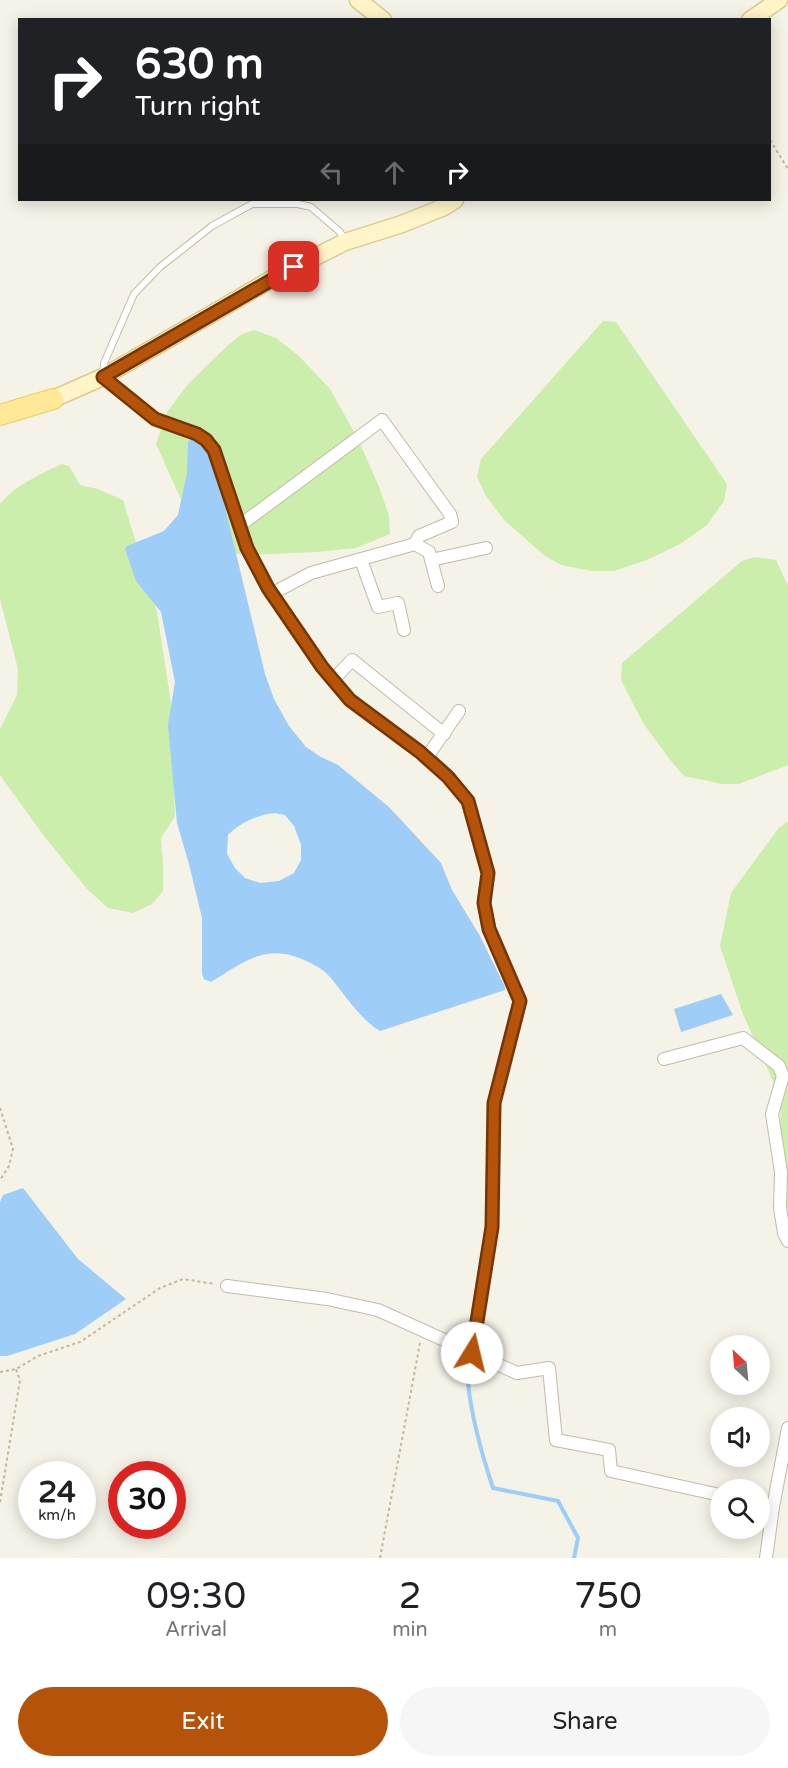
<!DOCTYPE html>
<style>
body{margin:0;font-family:"Varela Round",sans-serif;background:#f6f6f6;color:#202124;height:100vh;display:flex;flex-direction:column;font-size:22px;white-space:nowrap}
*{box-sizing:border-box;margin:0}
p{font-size:20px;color:#757577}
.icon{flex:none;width:33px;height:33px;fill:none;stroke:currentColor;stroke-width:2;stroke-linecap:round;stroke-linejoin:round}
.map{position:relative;height:1558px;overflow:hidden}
.side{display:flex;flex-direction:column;background:#fff;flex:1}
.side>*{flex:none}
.banner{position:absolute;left:18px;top:18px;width:753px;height:183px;border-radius:0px;box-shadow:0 3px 15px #0003;background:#202124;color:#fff;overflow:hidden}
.needle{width:39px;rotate:334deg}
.tools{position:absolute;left:710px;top:1335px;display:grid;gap:12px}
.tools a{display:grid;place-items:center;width:60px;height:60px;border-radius:50%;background:#fff;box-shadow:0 3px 15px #0003;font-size:30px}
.speed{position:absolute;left:18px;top:1461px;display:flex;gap:12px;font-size:30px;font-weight:700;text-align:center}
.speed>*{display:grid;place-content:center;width:78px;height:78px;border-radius:50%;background:#fff;box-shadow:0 3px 15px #0003;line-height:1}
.speed small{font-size:15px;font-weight:400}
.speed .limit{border:9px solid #d22;background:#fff;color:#111}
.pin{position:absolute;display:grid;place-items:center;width:51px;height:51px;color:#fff;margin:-26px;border-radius:12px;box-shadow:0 3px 9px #0006}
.me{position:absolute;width:66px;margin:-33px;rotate:9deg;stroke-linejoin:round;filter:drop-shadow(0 0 4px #0008)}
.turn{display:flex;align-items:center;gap:21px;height:126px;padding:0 18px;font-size:27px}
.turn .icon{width:78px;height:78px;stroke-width:2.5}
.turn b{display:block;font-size:42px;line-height:51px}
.lanes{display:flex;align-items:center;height:57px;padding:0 18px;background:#0003;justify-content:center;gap:30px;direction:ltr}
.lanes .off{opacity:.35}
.eta{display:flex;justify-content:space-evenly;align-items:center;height:102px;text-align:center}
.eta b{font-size:36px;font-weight:600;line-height:42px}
.action{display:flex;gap:12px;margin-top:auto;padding:12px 18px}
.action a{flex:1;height:69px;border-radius:36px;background:#b45309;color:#fff;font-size:24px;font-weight:600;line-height:69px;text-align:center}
.action a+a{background:#f6f6f6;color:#202124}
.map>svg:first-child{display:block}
.green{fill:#cceeac}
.water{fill:#9ecdf8;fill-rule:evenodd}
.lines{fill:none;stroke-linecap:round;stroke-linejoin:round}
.stream{stroke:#9ecdf8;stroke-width:4}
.lane-casing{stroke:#c2bba9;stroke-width:8}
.street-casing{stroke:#c2bba9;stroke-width:14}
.secondary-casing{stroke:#d9cb93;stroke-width:19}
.primary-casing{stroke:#f0cc5b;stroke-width:22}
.path{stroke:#c5b898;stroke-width:2;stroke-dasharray:3 3;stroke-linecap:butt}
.lane{stroke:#fff;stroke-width:6}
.street{stroke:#fff;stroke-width:12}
.secondary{stroke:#fff5c8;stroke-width:16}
.primary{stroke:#ffe897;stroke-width:20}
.route-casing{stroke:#753606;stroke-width:15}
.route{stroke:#b45309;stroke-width:10}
</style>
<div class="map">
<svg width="788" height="1558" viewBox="0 0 788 1558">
<rect width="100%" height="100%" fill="#f5f2e7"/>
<g class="green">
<polygon points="603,321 616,322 727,484 724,501 707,525 680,544 647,560 614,571 592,571 561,565 545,556 504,520 486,496 477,477 481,459"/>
<polygon points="254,330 276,338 299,356 330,389 357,437 380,489 389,516 390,534 356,548 317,552 245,555 210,548 187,513 156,444 167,412 188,384 228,345 242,334"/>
<path d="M62 464 69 466 80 485 98 489 123 500 157 612 171 703 175 816 161 838 163 863V891L152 904 133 913 108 908 87 889 44 836 0 775V729L17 695 18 669 0 599V504C17 484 39 475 62 464Z"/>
<polygon points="754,557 776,560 788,586 788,765 739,784 722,784 684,776 671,761 643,723 621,680 622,663 742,561"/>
<polygon points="788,821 788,1211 779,1177 781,1099 743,1014 720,946 731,893 778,829"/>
</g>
<g class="water">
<path d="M191 439C214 439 224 498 227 516L265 674 274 699 289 726 306 747 321 757 338 765 389 807 441 863 452 890 480 936 505 987V990L380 1031C359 1018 346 996 330 977 322 968 310 962 299 958 263 944 241 964 211 982L204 979 202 974V918L189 864 177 823 168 725 175 682 161 612 136 581 125 549 127 546 164 531 178 515 187 473 188 442ZM275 813 285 815 294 826 301 845V860L294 873 279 881 260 883 245 878 235 868 227 854 228 835C241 822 257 815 275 813Z"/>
<polygon points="721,994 733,1015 681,1032 674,1009"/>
<polygon points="23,1188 78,1259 126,1299 75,1334 7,1356 0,1356 0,1202 3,1195"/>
</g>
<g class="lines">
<path class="stream" d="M468 1383C472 1420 481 1452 493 1488L558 1501 578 1538 574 1558"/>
<defs>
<polyline id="lane" points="103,374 104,363 134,294 160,267 212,226 252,204 298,204 311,207 340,232 345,241"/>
<g id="street">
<polyline points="103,377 155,419 197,434 206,439 214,451 247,548 268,588 322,667 349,700 427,757 448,776 468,801 488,873 484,903 489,929 520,1001 494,1103 492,1227 472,1353"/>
<polyline points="239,526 382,420 450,514 452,522 419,536 415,544"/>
<polyline points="361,560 378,607 398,603 404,630"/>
<polyline points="431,560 486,548"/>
<polyline points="271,594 311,573 415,544 429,552 438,586"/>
<polyline points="333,680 352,660 444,734"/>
<polyline points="427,757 459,711"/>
<polyline points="664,1059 743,1038 779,1066 783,1076 772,1114 781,1172 780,1208 784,1233 788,1241"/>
<polyline points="227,1286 327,1299 378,1310 517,1373 549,1368 556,1440 609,1450 611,1471 720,1495"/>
<polyline points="759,1504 773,1507"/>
<polyline points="766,1558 773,1507 788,1428"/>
</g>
<g id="secondary">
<polyline points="358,0 383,20"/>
<polyline points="750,20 779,0"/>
<polyline points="53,399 103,377 277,276 345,242 402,224 444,207 455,200"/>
</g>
<polyline id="primary" points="0,415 53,399"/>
</defs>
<use href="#lane" class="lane-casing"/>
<use href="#street" class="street-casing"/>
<use href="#secondary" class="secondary-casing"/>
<use href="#primary" class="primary-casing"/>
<g class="path">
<polyline points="770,140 788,169"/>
<polyline points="0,1108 13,1149 9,1166 0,1180"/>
<polyline points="0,1372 16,1369 38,1356 80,1342 160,1288 183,1279 215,1284"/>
<polyline points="0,1502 20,1380 16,1369"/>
<polyline points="380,1558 420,1343"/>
</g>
<use href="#lane" class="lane"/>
<use href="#street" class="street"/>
<use href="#secondary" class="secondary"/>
<use href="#primary" class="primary"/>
</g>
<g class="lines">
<defs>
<polyline id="route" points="294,267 103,377 155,419 197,434 206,440 214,450 247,548 268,588 322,667 350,700 420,752 448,777 468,801 488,873 484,903 489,929 520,1001 494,1103 492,1227 472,1353"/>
</defs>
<use href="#route" class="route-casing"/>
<use href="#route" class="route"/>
</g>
</svg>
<div class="tools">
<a><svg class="needle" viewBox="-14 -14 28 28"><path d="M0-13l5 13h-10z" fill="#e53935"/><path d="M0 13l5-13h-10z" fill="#757577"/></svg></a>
<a><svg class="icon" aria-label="sound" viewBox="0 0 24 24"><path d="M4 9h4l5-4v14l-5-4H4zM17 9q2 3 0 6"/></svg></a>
<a><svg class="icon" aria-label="search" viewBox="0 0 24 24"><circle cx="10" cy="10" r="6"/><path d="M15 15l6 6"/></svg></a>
</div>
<div class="speed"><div>24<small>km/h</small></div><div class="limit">30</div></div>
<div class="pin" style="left:294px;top:267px;background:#d93025"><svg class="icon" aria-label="arrive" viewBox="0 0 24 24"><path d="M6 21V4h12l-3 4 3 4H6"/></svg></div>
<svg class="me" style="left:472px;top:1353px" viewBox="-20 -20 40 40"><circle r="19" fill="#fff"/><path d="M0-13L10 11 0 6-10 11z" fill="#b45309"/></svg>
<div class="banner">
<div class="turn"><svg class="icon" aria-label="right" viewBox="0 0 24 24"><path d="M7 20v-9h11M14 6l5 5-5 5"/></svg><div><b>630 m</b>Turn right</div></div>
<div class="lanes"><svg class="icon off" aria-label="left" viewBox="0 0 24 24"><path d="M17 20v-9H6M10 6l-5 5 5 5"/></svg><svg class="icon off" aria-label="ahead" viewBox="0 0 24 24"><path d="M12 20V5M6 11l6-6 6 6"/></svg><svg class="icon" aria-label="right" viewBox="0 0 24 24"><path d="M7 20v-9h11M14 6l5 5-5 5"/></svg></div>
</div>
</div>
<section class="side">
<div class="eta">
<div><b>09:30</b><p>Arrival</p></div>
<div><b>2</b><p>min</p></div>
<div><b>750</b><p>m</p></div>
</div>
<div class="action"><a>Exit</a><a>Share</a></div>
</section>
